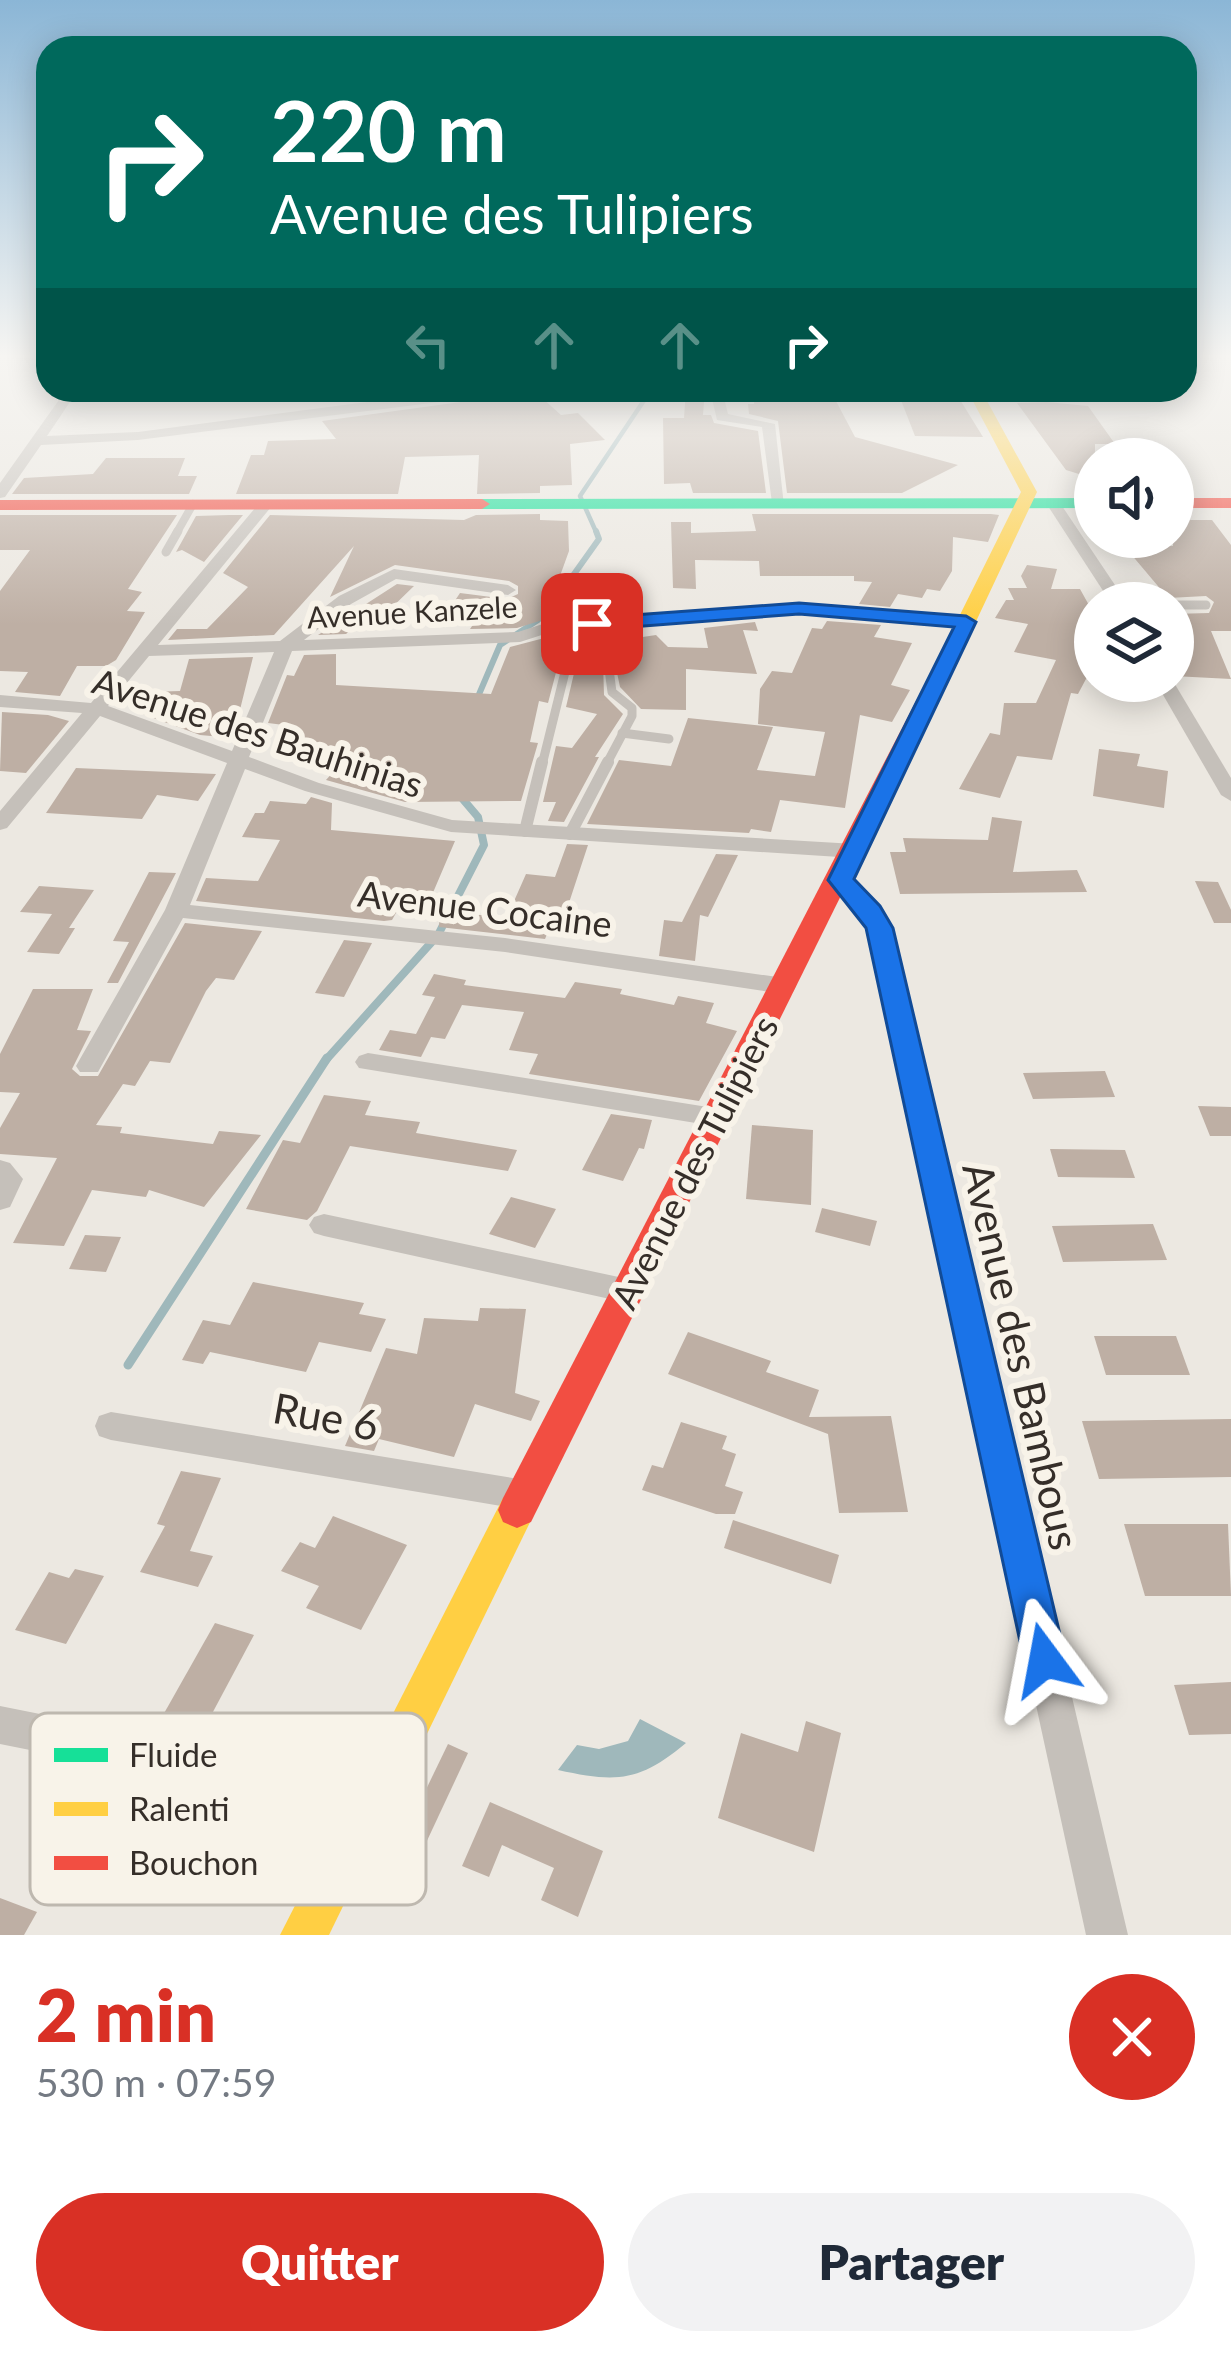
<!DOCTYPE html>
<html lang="fr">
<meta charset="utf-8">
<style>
body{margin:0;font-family:Lato,sans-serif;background:#f2f2f3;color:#1f2937;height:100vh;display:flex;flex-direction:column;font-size:45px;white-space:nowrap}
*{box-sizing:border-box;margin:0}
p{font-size:39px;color:#747a83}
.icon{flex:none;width:66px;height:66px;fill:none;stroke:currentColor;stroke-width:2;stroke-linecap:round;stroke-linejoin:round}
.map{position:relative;height:1935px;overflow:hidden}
.drawer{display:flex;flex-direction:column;background:#fff;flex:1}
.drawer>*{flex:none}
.banner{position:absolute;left:36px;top:36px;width:1161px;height:366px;border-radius:36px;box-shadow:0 6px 30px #0003;background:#00695c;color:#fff;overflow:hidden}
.tools{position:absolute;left:1074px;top:438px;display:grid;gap:24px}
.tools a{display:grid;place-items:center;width:120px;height:120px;border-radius:50%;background:#fff;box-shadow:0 6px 30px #0003;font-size:60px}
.pin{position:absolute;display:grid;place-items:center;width:102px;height:102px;color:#fff;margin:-51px;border-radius:24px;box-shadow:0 6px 18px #0006}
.me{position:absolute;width:132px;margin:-66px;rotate:347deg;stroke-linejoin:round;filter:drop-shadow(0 0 9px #0008)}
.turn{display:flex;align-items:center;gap:42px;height:252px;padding:0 36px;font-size:54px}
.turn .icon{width:156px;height:156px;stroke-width:2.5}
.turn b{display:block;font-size:84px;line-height:102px}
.lanes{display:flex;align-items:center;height:114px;padding:0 36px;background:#0003;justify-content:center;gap:60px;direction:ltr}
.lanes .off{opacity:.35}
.round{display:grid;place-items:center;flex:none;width:126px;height:126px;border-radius:63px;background:#f2f2f3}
.summary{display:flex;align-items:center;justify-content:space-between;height:204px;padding:0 36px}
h1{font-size:72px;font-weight:800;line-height:90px;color:#d93025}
.primary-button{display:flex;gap:24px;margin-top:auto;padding:24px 36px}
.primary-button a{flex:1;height:138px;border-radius:72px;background:#d93025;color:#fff;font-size:48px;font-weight:800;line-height:138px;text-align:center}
.primary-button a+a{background:#f2f2f3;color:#1f2937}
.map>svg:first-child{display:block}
.water{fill:#9fb8bb}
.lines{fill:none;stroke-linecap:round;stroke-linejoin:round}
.stream-far3{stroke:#9fb8bb;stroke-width:4.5}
.stream-far2{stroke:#9fb8bb;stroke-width:6}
.stream-far1{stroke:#9fb8bb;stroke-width:8}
.stream{stroke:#9fb8bb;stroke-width:9}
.building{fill:#beafa4}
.lane-far2{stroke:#c5c0ba;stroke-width:8}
.lane-far1{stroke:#c5c0ba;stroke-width:9}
.lane{stroke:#c5c0ba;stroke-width:12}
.street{fill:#c5c0ba;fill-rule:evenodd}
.fast{fill:#16e098;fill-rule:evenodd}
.slow{fill:#ffcf43;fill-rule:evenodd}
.jam{fill:#f24e42;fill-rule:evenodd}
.route{fill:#1a73e8;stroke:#114b97;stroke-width:3}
.labels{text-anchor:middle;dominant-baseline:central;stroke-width:12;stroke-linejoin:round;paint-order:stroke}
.far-street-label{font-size:30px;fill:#352e29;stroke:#f8f3e9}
.street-label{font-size:36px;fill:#352e29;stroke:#f8f3e9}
.near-street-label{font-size:42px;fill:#352e29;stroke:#f8f3e9}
.key{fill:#f8f3e9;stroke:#beb8af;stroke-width:3}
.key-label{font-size:33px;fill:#352e29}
</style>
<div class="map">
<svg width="1231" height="1935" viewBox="0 0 1231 1935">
<rect width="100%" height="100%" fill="#ece8e1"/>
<path class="water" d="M640 1719 686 1743C639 1782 617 1783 558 1770L577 1745 599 1749 628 1741Z"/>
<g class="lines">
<polyline class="stream-far3" points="597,534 580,496 651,390"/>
<g class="stream-far2">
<polyline points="562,591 599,539 596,531"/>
<polyline points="477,699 500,645 538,620"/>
</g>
<polyline class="stream-far1" points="325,1061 438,935 484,845 478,817 461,797"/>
<polyline class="stream" points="128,1365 327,1058"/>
</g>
<g class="building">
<polygon points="686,390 705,390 703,415 711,415 714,423 758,431 766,493 693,493 690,483 664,484 663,418 684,418"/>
<polygon points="897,390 954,390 983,437 915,436"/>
<polygon points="526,393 541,397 561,415 578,413 605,440 570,444 572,485 540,486 540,493 477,494 479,455 405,457 398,494 236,494 251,455 264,455 268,441 336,439 322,421"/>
<polygon points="816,393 819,401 836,401 855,437 958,465 902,493 787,493 778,421 749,414 748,404 754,404 755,394"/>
<polygon points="1047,402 1088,406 1115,444 1095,444 1095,479 1066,470 1017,403"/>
<polygon points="106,458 185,458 178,476 197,476 189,494 12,494 24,478 93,474"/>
<polygon points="540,514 540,520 568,521 569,551 556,587 613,589 608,613 549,618 517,628 470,629 483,610 454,602 460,593 507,599 518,594 518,586 509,581 395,565 330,597 354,546 274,635 168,640 177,629 207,629 248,587 223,573 270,515 464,520 476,515"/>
<polygon points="752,514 991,514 999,515 988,542 953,537 952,571 940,591 927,589 922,598 898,594 890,607 859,604 872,582 854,581 854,576 760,576 759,561 695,560 696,589 673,588 671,522 691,522 691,533 756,531"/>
<polygon points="0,515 177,515 128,589 142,592 127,611 145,612 116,660 106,666 77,666 60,696 15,692 28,672 0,671 0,591 30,550 0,550"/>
<polygon points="229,515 243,515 204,562 182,550 176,552 196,516"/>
<polygon points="1173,520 1212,520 1231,545 1231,631 1211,631 1231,679 1173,676 1173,614 1209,613 1214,602 1206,596 1168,598 1125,547 1173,546"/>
<polygon points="1027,565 1057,569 1051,589 1080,589 1095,616 1095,662 1078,694 1071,693 1052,760 1017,756 1000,798 959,789 990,733 1000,735 1004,703 1036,703 1056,660 1014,652 1028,624 995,618 1006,600 1014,600 1008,588 1027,588 1021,576"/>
<polygon points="397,584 414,586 383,616 368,614 346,634 318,635"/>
<polygon points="827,621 881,625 874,637 912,643 891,685 910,690 892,722 860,715 845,808 780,800 771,832 751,829 749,833 587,824 619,760 671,766 688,718 773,727 757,770 815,776 825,732 758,724 760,689 772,671 792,673 812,628 822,629"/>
<polygon points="755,622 758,631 743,630 757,674 686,669 686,710 641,709 620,687 615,663 603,663 604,695 623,714 595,757 599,757 564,822 548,821 556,802 543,802 556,746 572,748 597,714 566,707 576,665 570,656 559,661 548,703 539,701 530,742 538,743 521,801 405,802 326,780 346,758 329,755 334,749 279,743 292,726 268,723 287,675 294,676 304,655 336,654 336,685 491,694 510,647 552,636 604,633 615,633 616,641 656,635 668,647 708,648 704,628"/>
<polygon points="253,657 233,738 200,735 140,713 149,692 180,691 189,659"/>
<polygon points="2,712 48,715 69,721 26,773 0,771"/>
<polygon points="1099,749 1140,754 1137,766 1168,771 1164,808 1093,796"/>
<polygon points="76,768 216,774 198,801 157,795 142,819 46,813"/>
<polygon points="311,797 332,803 331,830 455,841 426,909 400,906 392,920 384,921 196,901 206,878 258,881 280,840 242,837 255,813 264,813 270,801 306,804"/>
<polygon points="992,817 1022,821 1013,872 1077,870 1087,892 900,894 890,852 906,852 903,838 988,840"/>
<polygon points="567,844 588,845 563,921 553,920 545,939 439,927 440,912 507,917 526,874 555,877"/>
<polygon points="716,854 738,855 708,917 700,915 695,961 659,956 664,920 682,922"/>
<polygon points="149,872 176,873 118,983 107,983 129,942 113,941"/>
<polygon points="1195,881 1218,882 1231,910 1231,923 1214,923"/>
<polygon points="39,886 94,890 69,928 75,928 59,954 27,952 52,914 20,912"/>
<polygon points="185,923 262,931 234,980 216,978 206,991 170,1063 150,1061 135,1086 123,1084 96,1125 122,1127 120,1133 213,1144 219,1131 261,1135 204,1207 149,1190 146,1197 92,1190 64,1246 13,1243 57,1158 0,1154 0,1128 20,1093 0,1092 0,1054 33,989 93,989 77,1030 91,1031 72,1069 80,1076 98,1076"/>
<polygon points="344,940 372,943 344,997 315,993"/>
<polygon points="434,974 466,980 464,985 565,998 575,982 622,989 620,994 674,1005 678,996 714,1003 706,1023 737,1031 699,1101 529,1074 538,1054 509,1050 524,1012 462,1005 445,1039 431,1037 421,1057 379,1050 390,1030 416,1034 435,997 422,995"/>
<polygon points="1105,1071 1115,1097 1033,1099 1023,1073"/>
<polygon points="324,1095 371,1101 365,1115 420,1122 416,1133 517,1150 508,1171 350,1146 317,1211 307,1220 246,1209 283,1140 300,1143"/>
<polygon points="1198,1106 1231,1107 1231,1136 1210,1136"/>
<polygon points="611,1114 652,1120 644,1149 639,1148 623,1181 582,1170"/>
<polygon points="752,1125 813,1130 811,1205 746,1199"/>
<polygon points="1050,1149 1125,1150 1135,1178 1058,1177"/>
<polygon points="511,1197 556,1209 535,1248 489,1234"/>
<polygon points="822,1208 877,1221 870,1246 815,1232"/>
<polygon points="1153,1224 1167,1260 1063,1262 1052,1226"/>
<polygon points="85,1235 121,1237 106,1272 69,1269"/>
<polygon points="253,1282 364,1303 359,1314 386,1319 371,1352 319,1342 306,1372 210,1352 203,1364 182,1360 203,1320 230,1325"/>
<polygon points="480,1308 526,1309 515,1393 540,1401 531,1421 475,1404 454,1457 379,1439 374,1451 345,1446 386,1348 417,1354 424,1318 478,1321"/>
<polygon points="688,1332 771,1361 766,1372 819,1390 809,1417 891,1416 908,1512 839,1513 828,1434 668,1374"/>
<polygon points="1094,1336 1176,1336 1190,1375 1106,1375"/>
<polygon points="1231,1419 1231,1477 1099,1479 1082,1421"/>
<polygon points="681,1422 727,1436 722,1449 736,1454 725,1486 743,1492 735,1514 716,1514 642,1490 652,1465 663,1468"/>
<polygon points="181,1471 221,1478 190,1551 213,1556 198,1587 140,1572 165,1526 157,1524"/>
<polygon points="333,1516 407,1545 361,1630 306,1608 319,1586 281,1571 300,1542 315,1548"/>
<polygon points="733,1520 839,1555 831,1584 724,1548"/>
<polygon points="1124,1524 1228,1524 1231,1596 1145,1596"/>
<polygon points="75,1569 104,1576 66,1644 15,1630 49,1572 69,1578"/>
<polygon points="215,1623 254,1635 199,1738 158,1724"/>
<polygon points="1231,1682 1231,1734 1189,1735 1174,1685"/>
<polygon points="806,1721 841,1733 814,1852 718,1818 741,1733 798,1752"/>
<polygon points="448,1744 468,1753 411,1875 389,1866"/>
<polygon points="490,1802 603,1851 578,1917 541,1900 554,1868 502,1845 489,1877 462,1866"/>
<polygon points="0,1898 37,1912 24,1935 0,1935"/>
</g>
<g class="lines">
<g class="lane-far2">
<polyline points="12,354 35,356"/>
<polyline points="176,534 193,504"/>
</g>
<g class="lane-far1">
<polyline points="166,552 178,531"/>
<polyline points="1173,605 1206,605"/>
<polyline points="622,733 669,739"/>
<polyline points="542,765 567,664"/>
<polyline points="606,765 632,716 632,708 612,692 609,669"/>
</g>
<g class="lane">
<polyline points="525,831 542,762"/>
<polyline points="570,834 608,762"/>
</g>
<g class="street">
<polygon points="66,390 78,390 47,436 138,432 459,390 439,402 138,440 41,445 5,497 0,498 0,483"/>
<polygon points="710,390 722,390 728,414 775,424 784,506 772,503 762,427 717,420"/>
<polygon points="1053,499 1058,500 1127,603 1111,603 1046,503"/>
<path d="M266 500 273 504 271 507 158 645 280 641 339 596 394 569 508 585 516 590 508 595 396 579 351 604 304 640 518 632 549 622 799 604 972 618V626L966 627 799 614 551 632 520 642 292 651 249 757 319 783 452 820 855 844 866 851 855 858 451 832 305 791 245 769 190 905 505 938 784 978 793 980 796 986 793 992 784 994 505 952 183 918 98 1072H80L76 1066 165 910 227 763 100 716 7 828 0 830V811L82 713 0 707V695L91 703 261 501ZM274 652 232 751 108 706 149 656Z"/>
<polygon points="1155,681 1173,681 1231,778 1231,801 1221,795"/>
<polygon points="840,874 867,892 891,928 1128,1935 1086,1935 867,928 850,901 829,881"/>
<polygon points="368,1053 714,1108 724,1110 727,1117 724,1124 714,1126 359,1068 355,1062 359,1056"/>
<polygon points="0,1160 10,1163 23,1179 10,1207 0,1210"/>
<polygon points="324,1214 628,1279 639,1282 643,1291 639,1300 628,1303 324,1236 314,1233 309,1225 314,1217"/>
<polygon points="111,1412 525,1480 537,1484 542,1495 537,1506 525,1510 111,1440 99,1436 95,1426 99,1416"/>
<polygon points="0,1706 40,1714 355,1815 369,1821 375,1835 369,1849 355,1855 40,1752 0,1744"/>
</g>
<polygon class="fast" points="1095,498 1095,508 482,509 474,504 482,499"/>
<g class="slow">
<polygon points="967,390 981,390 1037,492 963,649 953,655 943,649 1021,492"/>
<polygon points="517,1492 531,1498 536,1510 329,1935 280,1935 503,1498"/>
</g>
<g class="jam">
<rect x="1173" y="498" width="58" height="10"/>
<polygon points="0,500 482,499 490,504 482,509 0,510"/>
<polygon points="953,643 963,649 531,1522 517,1528 503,1522 498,1510 503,1498 943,649"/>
</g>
</g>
<linearGradient id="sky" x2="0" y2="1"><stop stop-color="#8bb6d6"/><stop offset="0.57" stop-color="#f6f5f2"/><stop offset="1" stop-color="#f6f5f2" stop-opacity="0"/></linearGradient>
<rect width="1231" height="625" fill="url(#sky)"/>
<polygon class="route" points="799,603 966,616 976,622 854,879 880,906 893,928 1066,1660 1060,1675 1045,1681 1030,1675 1024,1660 866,928 828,880 954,627 799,614 592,630 582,624 592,618"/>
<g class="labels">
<g class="far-street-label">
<text transform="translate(412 611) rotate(-3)">Avenue Kanzele</text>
</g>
<g class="street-label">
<text transform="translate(258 732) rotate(18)">Avenue des Bauhinias</text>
<text transform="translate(485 908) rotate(7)">Avenue Cocaine</text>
<text transform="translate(694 1162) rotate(-63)">Avenue des Tulipiers</text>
</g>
<g class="near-street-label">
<text transform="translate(1022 1356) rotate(77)">Avenue des Bambous</text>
<text transform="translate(326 1416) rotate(10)">Rue 6</text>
</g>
</g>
<rect x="30" y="1713" width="396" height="192" rx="18" class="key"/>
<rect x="54" y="1748" width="54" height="14" fill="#16e098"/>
<rect x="54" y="1802" width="54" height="14" fill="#ffcf43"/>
<rect x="54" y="1856" width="54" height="14" fill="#f24e42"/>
<g class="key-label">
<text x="129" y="1767">Fluide</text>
<text x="129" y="1821">Ralenti</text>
<text x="129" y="1875">Bouchon</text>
</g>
</svg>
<div class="tools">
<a><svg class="icon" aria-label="sound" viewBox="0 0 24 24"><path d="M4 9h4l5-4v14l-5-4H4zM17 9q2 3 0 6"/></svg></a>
<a><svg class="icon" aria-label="layers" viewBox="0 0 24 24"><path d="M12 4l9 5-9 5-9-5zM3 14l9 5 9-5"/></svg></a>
</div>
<div class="pin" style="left:592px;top:624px;background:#d93025"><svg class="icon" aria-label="arrive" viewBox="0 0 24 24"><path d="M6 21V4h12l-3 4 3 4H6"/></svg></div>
<svg class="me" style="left:1045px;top:1660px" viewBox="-20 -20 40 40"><path d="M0-17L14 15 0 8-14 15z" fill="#1a73e8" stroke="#fff" stroke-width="4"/></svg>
<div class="banner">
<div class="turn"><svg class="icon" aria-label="right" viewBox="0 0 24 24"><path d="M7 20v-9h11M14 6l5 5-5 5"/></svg><div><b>220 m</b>Avenue des Tulipiers</div></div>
<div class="lanes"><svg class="icon off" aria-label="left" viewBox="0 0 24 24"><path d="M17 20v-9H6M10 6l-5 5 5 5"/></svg><svg class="icon off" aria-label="ahead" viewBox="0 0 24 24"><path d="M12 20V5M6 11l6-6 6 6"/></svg><svg class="icon off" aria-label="ahead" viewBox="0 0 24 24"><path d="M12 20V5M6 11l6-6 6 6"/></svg><svg class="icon" aria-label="right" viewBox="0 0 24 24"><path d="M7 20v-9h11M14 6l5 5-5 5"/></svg></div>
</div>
</div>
<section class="drawer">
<div class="summary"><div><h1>2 min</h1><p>530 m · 07:59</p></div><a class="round" style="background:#d93025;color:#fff"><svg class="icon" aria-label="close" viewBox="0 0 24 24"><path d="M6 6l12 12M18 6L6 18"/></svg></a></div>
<div class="primary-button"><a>Quitter</a><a>Partager</a></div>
</section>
